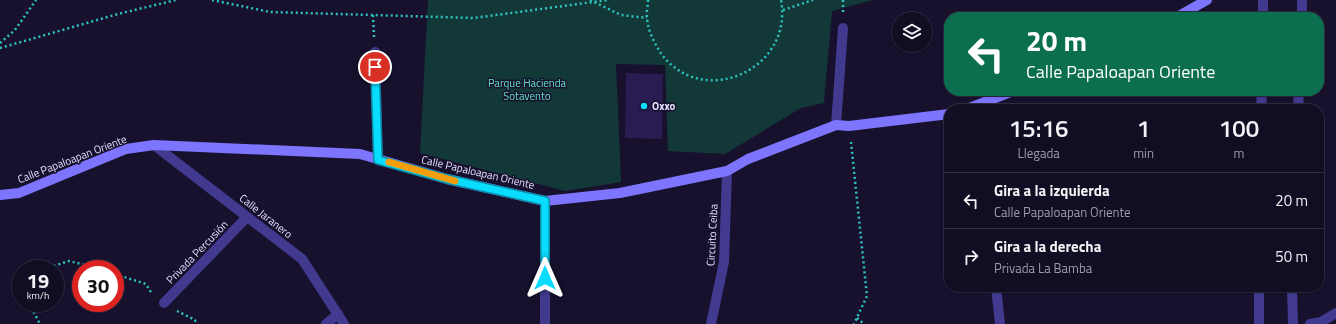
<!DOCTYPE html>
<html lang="es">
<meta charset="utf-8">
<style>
body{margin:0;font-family:"Titillium Web",sans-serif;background:#1e1b2f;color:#f1f3f6;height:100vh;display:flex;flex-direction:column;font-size:15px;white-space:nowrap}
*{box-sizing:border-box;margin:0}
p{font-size:13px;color:#9c9ca5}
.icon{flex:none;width:22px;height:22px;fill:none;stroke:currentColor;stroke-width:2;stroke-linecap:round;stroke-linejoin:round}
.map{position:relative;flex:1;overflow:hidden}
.sheet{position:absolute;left:944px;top:104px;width:380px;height:188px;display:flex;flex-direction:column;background:#110d22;border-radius:16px;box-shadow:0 1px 3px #0004,0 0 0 1px #302d40}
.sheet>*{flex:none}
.top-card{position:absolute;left:944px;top:12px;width:380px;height:84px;border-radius:16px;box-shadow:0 1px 3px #0004,0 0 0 1px #302d40;background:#0b6e4f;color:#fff;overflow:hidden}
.buttons{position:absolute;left:892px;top:12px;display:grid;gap:8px}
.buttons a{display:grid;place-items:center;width:40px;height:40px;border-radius:50%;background:#110d22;box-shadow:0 1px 3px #0004,0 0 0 1px #302d40;font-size:20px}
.speed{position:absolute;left:12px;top:260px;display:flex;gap:8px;font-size:20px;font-weight:700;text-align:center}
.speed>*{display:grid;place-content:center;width:52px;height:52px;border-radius:50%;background:#110d22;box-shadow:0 1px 3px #0004,0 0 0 1px #302d40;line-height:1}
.speed small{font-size:10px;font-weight:400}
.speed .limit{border:6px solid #d22;background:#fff;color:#111}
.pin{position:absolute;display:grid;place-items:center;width:34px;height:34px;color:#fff;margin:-17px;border:2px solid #fff;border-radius:50%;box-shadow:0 1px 4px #0007}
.me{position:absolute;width:44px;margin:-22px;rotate:0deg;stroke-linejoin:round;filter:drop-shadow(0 0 3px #0008)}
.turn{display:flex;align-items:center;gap:14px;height:84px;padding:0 16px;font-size:18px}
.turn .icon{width:52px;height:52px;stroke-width:2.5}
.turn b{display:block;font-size:28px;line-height:34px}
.eta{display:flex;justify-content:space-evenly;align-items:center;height:68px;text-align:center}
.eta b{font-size:24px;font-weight:600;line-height:28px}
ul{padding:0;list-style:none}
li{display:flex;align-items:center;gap:12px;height:56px;padding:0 16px;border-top:1px solid #302d40}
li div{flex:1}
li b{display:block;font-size:15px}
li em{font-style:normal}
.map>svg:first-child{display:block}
.green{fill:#133838}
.building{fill:#291c50}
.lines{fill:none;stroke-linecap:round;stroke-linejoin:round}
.path{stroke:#2cc5c2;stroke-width:2.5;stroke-dasharray:2 3;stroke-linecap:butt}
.street{stroke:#413a8f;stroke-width:10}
.secondary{stroke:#7e75ff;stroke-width:10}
.route-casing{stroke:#068fa6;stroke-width:10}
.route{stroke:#0adcff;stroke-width:7}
.slow{stroke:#f59e0b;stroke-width:7}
.poi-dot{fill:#0adcff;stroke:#17112e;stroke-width:1.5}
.labels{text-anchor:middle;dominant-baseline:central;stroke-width:3;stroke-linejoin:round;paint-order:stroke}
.park-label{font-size:11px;fill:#63e6cb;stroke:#17112e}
.poi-label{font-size:11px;font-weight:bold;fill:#e3deff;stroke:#17112e;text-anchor:start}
.street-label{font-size:11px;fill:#e3deff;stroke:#17112e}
</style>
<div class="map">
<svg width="1336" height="324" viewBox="0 0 1336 324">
<rect width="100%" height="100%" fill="#17112e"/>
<polygon class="green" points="428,0 873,0 832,11 824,103 801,108 725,154 668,151 665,65 616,64 621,182 565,191 420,153"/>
<polygon class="building" points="626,73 663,74 662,139 625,138"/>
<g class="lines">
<g class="path">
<polyline points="212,0 270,12 474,18 608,0"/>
<polyline points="590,0 621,15 647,18"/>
<path d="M648 0C648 6 646 13 647 18 648 31 654 42 660 52 701 111 794 70 781 0"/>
<polyline points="843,0 843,13"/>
<polyline points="783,10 813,0"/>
<polyline points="373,15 374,37"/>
<polyline points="0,43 15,30 36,0"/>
<polyline points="0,48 118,14 176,0"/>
<polyline points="851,142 867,296 854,324"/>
<polyline points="44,269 69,261 102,269"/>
<polyline points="115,274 146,284 152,294"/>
<polyline points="29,303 40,324"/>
<polyline points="177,311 195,320 196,324"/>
<polyline points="857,318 864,324"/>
</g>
<g class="street">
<polyline points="1263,17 1263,0"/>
<polyline points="1302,17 1302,0"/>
<polyline points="375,52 378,160"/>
<polyline points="1261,109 1262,91"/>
<polyline points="1298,109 1299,91"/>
<polyline points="836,125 843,28"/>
<polyline points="154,145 302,259 344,324"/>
<polyline points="996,287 1000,324"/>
<polyline points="1292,287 1293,324"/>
<polyline points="164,303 247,217"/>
<polyline points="326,324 338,314"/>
<polyline points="545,324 545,201"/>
<polyline points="711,324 724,262 727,171"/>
<polyline points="1259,324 1259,287"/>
<polyline points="1310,324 1321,322 1336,313"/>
</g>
<g class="secondary">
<polyline points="1177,17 1207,0"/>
<polyline points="967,109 1013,91"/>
<polyline points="0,195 19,193 126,149 154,145 360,154 447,179 545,201 620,193 727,171 748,159 836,125 849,126 949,114"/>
</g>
</g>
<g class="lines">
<defs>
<polyline id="route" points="375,67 378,160 447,179 545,201 545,278"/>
</defs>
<use href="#route" class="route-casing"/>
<use href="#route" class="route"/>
<polyline class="slow" points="389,162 455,181"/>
</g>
<circle class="poi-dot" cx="644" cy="106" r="4"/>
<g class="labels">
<g class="park-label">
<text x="527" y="83">Parque Hacienda<tspan x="527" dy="13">Sotavento</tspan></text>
</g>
<g class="poi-label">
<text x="652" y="106">Oxxo</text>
</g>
<g class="street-label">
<text transform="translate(72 159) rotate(-21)">Calle Papaloapan Oriente</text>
<text transform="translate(478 172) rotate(13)">Calle Papaloapan Oriente</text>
<text transform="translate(266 216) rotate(38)">Calle Jaranero</text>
<text transform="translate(712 235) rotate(-87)">Circuito Ceiba</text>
<text transform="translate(197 252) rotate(-46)">Privada Percusión</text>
</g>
</g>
</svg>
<div class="buttons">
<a><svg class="icon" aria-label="layers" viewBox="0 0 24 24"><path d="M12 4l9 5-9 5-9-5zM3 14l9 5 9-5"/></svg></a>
</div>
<div class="speed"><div>19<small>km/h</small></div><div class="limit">30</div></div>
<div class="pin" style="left:375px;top:67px;background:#d93025"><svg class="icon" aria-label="arrive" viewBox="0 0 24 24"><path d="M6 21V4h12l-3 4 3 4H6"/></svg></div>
<svg class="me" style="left:545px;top:278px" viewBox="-20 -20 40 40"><path d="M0-17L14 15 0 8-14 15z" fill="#0adcff" stroke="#fff" stroke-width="4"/></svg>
<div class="top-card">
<div class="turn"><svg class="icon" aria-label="left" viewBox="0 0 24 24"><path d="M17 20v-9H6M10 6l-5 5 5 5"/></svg><div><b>20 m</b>Calle Papaloapan Oriente</div></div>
</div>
<section class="sheet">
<div class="eta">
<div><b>15:16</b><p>Llegada</p></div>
<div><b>1</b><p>min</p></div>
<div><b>100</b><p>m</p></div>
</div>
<ul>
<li><svg class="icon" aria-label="left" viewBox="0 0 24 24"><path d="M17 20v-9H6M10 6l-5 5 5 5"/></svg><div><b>Gira a la izquierda</b><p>Calle Papaloapan Oriente</p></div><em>20 m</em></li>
<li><svg class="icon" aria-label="right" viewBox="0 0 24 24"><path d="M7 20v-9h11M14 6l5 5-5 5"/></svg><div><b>Gira a la derecha</b><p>Privada La Bamba</p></div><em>50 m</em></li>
</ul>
</section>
</div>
